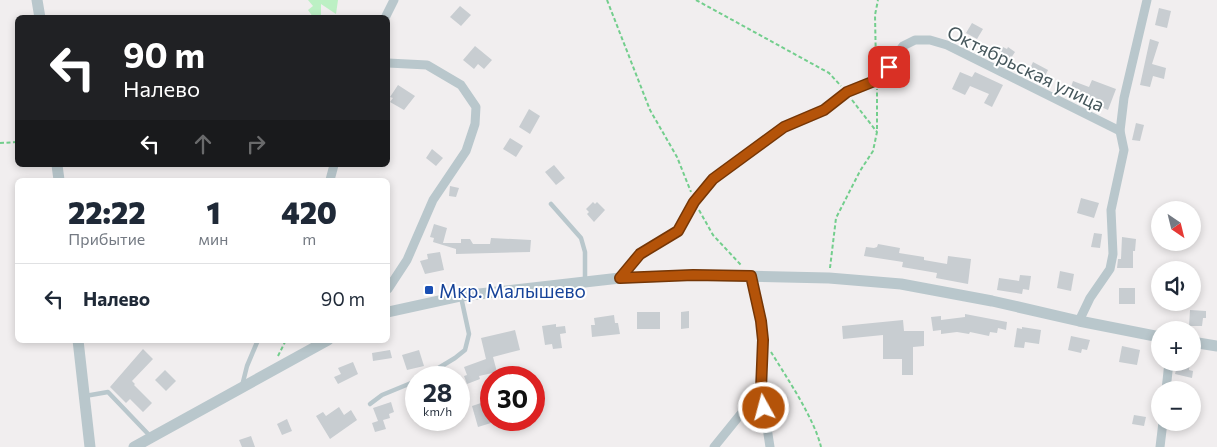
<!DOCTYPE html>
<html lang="ru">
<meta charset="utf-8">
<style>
body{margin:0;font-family:Commissioner,sans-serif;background:#f2f2f3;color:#1f2937;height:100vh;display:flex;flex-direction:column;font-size:19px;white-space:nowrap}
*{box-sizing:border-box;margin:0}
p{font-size:16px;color:#747a83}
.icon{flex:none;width:28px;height:28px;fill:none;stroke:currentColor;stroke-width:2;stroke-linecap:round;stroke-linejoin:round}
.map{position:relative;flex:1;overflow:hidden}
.details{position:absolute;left:15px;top:178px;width:375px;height:165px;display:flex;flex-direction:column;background:#fff;border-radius:8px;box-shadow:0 2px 8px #0003}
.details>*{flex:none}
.hud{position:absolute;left:15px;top:15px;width:375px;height:152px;border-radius:8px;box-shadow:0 2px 8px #0003;background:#202124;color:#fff;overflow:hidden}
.needle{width:32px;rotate:145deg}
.controls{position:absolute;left:1151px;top:201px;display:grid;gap:10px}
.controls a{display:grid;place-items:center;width:50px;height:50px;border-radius:50%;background:#fff;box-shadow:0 2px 8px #0003;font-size:25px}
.speed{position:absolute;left:405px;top:366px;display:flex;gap:10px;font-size:25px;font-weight:700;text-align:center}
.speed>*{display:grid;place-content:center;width:65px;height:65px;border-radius:50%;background:#fff;box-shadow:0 2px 8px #0003;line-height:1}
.speed small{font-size:12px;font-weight:400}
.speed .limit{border:8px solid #d22;background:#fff;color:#111}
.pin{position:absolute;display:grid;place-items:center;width:42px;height:42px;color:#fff;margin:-21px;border-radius:10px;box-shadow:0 2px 8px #0006}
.me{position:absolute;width:55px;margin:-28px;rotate:353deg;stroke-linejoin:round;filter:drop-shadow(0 0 4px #0008)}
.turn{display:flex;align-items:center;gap:18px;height:105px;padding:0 25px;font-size:22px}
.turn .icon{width:65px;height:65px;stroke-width:2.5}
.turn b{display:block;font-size:35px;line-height:42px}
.lanes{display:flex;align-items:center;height:48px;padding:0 25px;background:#0003;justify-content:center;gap:25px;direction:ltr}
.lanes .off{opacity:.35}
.eta{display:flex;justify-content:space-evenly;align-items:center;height:85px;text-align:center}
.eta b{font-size:30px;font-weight:800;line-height:35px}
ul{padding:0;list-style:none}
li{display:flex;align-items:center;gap:15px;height:70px;padding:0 25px;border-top:1px solid #e0e1e3}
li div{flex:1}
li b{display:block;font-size:19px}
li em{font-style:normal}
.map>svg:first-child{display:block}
.green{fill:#bcf0c4}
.building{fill:#c8cdd1}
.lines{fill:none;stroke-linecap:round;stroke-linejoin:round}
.path{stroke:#73ce8d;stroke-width:2;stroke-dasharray:4 2.5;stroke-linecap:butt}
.service{stroke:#b9c7cc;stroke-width:4.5}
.minor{stroke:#b9c7cc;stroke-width:9}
.tertiary{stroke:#b9c7cc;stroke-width:11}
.route-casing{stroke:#753606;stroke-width:12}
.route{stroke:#b45309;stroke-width:9}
.transit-dot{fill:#1a4fb4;stroke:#fff;stroke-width:2}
.labels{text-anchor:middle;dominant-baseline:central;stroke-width:4;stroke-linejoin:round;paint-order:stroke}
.street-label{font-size:19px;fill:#46575c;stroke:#fff}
.transit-label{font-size:19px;fill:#164399;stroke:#fff;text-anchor:start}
</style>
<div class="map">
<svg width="1217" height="447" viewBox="0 0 1217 447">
<rect width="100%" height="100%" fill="#f1eeef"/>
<polygon class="green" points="308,0 338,0 336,14 321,4 321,17 313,17 308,10 313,6"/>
<g class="building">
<polygon points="460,6 471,15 461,26 450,17"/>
<polygon points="1159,8 1171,11 1167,28 1155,25"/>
<polygon points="972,23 983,29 977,39 966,33"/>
<polygon points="1150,39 1159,42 1152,64 1166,68 1164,79 1153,76 1150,87 1140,85"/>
<polygon points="475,46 492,60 484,69 478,64 474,69 463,60"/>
<polygon points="1003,47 1007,49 1008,47 1015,52 1009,61 998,55"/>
<polygon points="1033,62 1048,70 1043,80 1028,73"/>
<polygon points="960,72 972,77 975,72 1003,85 992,107 984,103 989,94 970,86 965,95 952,89"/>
<polygon points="1092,80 1116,89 1108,110 1069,93 1073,81 1089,87"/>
<polygon points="398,85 415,96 404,110 390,102 393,98 390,97"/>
<polygon points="529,109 540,116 530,134 519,127"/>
<polygon points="1136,123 1144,125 1140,141 1132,140"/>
<polygon points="510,138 523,146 516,157 503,149"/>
<polygon points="432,149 443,158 436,166 426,158"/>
<polygon points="554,165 565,178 556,185 545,172"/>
<polygon points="450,186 459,188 456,197 449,196"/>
<polygon points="1081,198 1099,203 1094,218 1077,213"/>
<polygon points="593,202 595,204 597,202 605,210 594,222 587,214 589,212 586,209"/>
<polygon points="434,224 447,228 443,243 461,243 461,239 470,239 473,244 490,244 491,238 531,240 530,252 456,254 456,249 433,242 434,238 430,237"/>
<polygon points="1094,233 1102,234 1100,248 1091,247"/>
<polygon points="1122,237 1136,239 1135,251 1133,251 1133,268 1117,268 1118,259 1121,259"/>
<polygon points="878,244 900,248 899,253 924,257 924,260 947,264 948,256 971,259 968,284 936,278 937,273 902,267 903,262 864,256 866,247 874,248 877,247"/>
<polygon points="440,252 444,270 425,274 420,261 428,259 427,254"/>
<polygon points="1060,271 1074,274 1071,291 1057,288"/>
<polygon points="1020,275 1031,276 1029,290 1023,289 1022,294 997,290 999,278 1019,281"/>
<rect x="1119" y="288" width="16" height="16"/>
<polygon points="1190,310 1206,311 1206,318 1203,318 1202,326 1189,326"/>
<polygon points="689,311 689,328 681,329 681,312"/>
<rect x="637" y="312" width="23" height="17"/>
<polygon points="965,314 1007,322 1006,330 998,328 997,333 990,332 989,336 970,332 969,334 957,332 941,334 941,330 933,331 931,317 941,316 941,320 965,317"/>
<polygon points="614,315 615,323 618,323 620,334 592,337 591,325 595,325 594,318"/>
<polygon points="903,320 904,331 924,331 924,346 913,347 913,375 902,375 902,359 883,359 883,335 843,339 842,326"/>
<polygon points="556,324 556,327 565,326 566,333 560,334 562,348 553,349 552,344 545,345 542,326"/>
<polygon points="1022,327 1041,330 1039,344 1025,342 1024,348 1014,347 1017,328 1022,329"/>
<polygon points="515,330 520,350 493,357 497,372 479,376 480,379 467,384 464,376 467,375 464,367 486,359 481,338"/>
<polygon points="1071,336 1090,340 1087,350 1082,349 1081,353 1068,350"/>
<polygon points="1122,346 1140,350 1137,365 1119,362"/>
<polygon points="143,349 153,359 132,381 135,384 134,385 152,403 143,412 130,399 126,403 110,387"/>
<polygon points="390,350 392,358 373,361 372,353"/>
<polygon points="419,350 424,366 407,370 402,355"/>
<polygon points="353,362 358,374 338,384 334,377 341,374 338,368"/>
<polygon points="1178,362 1190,362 1189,370 1193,371 1192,378 1175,374"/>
<polygon points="165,370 176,381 166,391 155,380"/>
<polygon points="391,402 394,412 389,414 390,418 383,420 386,429 375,432 372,423 378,421 373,408"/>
<polygon points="481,403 482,406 486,405 491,423 478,427 472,406"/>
<polygon points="339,407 344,415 351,410 357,420 330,439 316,416 323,412 326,416"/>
<polygon points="1134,415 1146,417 1144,426 1132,424"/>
<polygon points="287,419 292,431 282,435 277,424"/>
<polygon points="251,436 255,447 242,447 239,440"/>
</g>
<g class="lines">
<g class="path">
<polyline points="607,0 650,110 677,157 691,192"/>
<polyline points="696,0 829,73 841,86"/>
<polyline points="876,66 875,15 878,0"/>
<polyline points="852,100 877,132"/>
<polyline points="0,143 18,142"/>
<polyline points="699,210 713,235 741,265"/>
<polyline points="830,268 836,218 860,171 873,151 877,132 877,89"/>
<path d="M771 352C787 378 814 418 821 447"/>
<polyline points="278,356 286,340"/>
</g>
<g class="service">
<polyline points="551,204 581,238 585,252 585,280"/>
<polyline points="422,378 455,358 465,350 469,334 461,297"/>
<polyline points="242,386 247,366 258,340"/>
<polyline points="85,396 108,392 151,437"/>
<polyline points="370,404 382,395 416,381"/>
</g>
<g class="minor">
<polyline points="385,18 394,0"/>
<polyline points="388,63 427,65 461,85 476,107 475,124 466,151 433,200 407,260 388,289"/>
<polyline points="330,180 334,165"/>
<polyline points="751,276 761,321 763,340 761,389 770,447"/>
<polyline points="620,278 640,254 678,231 694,202 713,179 783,127 824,110 847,92 877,80 903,46 915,40 930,40 947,45 1120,131"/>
<polyline points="1079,321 1090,298 1110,269 1113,254 1111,210 1124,150 1120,131 1124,98 1147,0"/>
<polyline points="1166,390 1169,362"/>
<polyline points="714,447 761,389"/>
<polyline points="1160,447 1163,422"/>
</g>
<g class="tertiary">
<polyline points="37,0 40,18"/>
<polyline points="57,165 59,180"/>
<polyline points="388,312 461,296 620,278 693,275 829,278 901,284 992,301 1079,321 1160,337"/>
<polyline points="78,340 90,447"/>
<polyline points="1192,342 1217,346"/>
<polyline points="134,447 328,340"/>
</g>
</g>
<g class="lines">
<defs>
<polyline id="route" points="764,408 761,389 763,340 761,321 751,276 693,275 620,278 640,254 678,231 694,202 713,179 784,127 824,110 847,92 877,80 889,67"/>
</defs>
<use href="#route" class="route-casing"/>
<use href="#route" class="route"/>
</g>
<rect class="transit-dot" x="424" y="285" width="10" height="10" rx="2.5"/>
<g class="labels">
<g class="street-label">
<text transform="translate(1026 68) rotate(26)">Октябрьская улица</text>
</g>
<g class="transit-label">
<text x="439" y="290">Мкр. Малышево</text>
</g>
</g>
</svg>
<div class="controls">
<a><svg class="needle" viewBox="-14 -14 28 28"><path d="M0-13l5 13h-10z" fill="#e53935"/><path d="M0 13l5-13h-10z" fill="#747a83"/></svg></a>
<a><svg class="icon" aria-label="sound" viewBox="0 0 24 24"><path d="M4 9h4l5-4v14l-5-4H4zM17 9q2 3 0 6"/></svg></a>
<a>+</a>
<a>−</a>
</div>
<div class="speed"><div>28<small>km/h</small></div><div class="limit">30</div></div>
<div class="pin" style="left:889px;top:67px;background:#d93025"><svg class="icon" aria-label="arrive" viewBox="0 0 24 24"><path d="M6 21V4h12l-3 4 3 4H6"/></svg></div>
<svg class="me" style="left:764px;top:408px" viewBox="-20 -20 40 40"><circle r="17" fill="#b45309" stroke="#fff" stroke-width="3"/><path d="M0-11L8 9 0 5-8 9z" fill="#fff"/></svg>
<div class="hud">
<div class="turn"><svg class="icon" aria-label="left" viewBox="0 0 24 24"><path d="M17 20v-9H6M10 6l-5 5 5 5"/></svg><div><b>90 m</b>Налево</div></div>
<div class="lanes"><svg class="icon" aria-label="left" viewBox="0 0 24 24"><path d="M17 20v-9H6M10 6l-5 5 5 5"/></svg><svg class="icon off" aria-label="ahead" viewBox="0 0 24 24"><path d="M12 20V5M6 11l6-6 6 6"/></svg><svg class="icon off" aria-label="right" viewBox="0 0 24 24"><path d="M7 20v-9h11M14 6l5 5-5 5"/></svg></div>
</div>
<section class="details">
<div class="eta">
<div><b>22:22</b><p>Прибытие</p></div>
<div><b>1</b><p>мин</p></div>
<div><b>420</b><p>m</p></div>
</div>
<ul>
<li><svg class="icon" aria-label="left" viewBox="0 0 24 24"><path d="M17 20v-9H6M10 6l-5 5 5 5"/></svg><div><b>Налево</b></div><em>90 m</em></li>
</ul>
</section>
</div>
